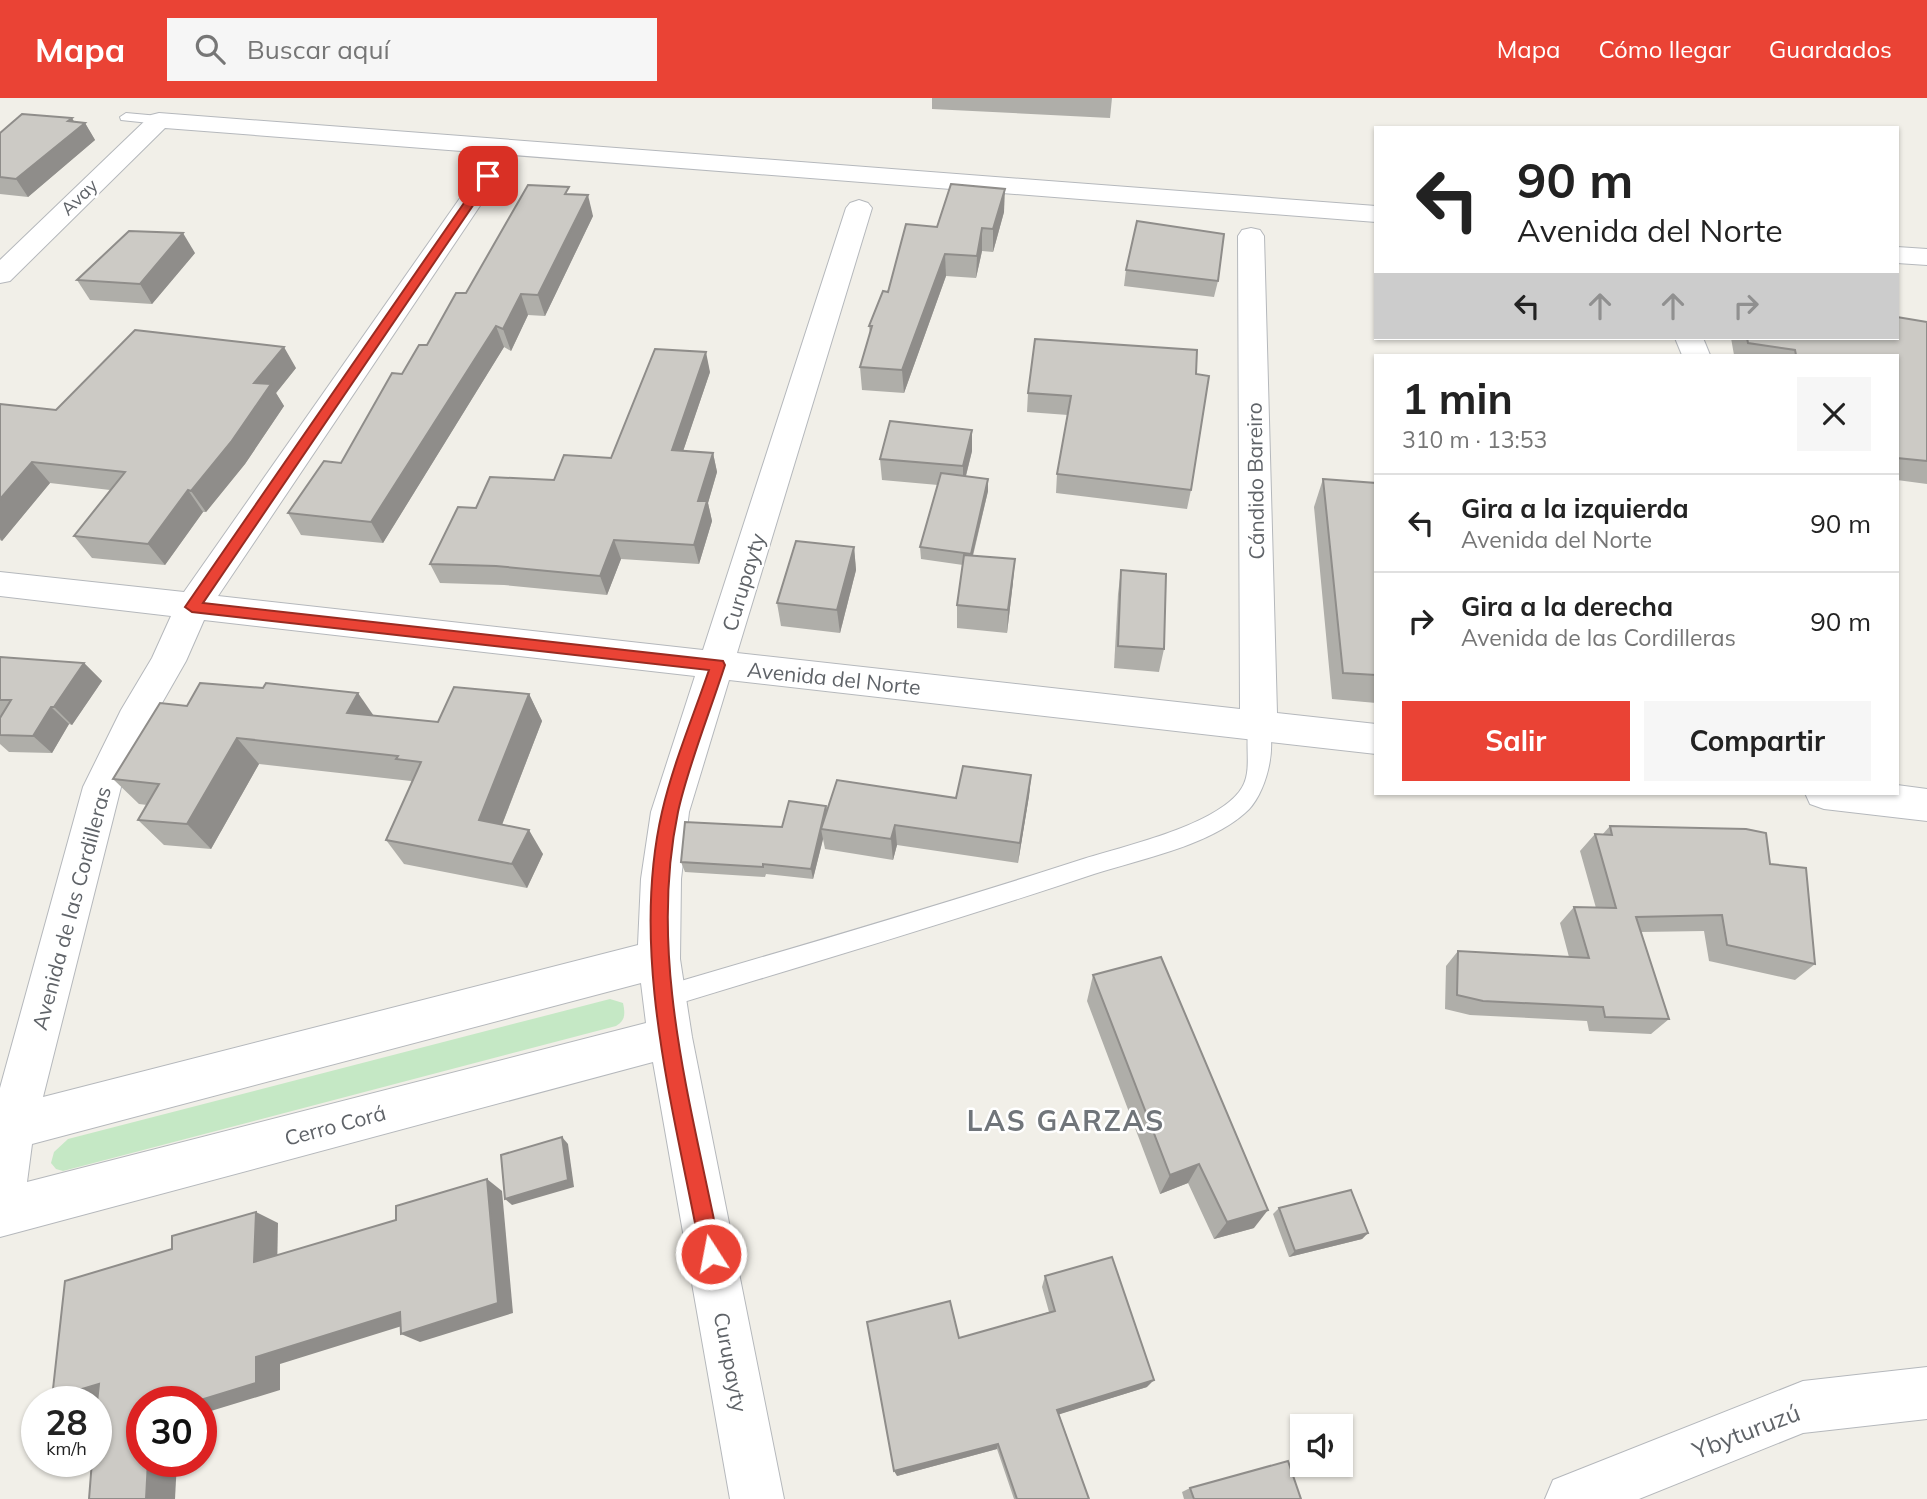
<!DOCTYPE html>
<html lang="es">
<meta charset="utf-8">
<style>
body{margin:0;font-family:Mulish,sans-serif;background:#f6f6f6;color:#222;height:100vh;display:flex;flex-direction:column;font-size:26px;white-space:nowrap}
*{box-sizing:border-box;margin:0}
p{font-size:23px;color:#767676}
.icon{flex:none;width:38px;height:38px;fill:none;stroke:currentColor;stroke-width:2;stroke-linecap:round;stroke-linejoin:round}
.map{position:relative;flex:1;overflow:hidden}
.drawer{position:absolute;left:1374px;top:256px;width:525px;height:441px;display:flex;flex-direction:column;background:#fff;border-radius:0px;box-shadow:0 2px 5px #0004}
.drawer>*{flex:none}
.top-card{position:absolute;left:1374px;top:28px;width:525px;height:214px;border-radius:0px;box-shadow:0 2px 5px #0004;background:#fff;color:#222;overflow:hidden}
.fabs{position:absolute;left:1290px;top:1316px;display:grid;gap:14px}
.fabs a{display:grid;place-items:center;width:63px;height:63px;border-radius:0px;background:#fff;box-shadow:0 2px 5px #0004;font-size:35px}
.speed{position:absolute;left:21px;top:1288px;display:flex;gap:14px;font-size:35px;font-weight:700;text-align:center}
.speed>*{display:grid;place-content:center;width:91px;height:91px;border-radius:50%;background:#fff;box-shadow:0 2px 5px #0004;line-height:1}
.speed small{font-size:18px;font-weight:400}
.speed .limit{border:10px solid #d22;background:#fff;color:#111}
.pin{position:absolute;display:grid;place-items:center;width:60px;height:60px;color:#fff;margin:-30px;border-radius:14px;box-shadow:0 4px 10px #0006}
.me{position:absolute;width:77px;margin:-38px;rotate:349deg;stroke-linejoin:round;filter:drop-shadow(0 0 5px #0008)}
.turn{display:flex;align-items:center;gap:24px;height:147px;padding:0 28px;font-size:32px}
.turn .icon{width:91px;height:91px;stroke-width:2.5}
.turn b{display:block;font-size:49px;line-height:60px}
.lanes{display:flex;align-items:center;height:66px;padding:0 28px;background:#0003;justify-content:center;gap:35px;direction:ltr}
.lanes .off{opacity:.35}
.round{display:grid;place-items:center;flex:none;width:74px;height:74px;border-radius:0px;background:#f6f6f6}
.head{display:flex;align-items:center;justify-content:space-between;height:119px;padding:0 28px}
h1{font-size:42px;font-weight:700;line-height:52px}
.cta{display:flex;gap:14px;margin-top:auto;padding:14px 28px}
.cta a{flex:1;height:80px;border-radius:0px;background:#ea4335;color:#fff;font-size:28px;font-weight:700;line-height:80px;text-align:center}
.cta a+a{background:#f6f6f6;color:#222}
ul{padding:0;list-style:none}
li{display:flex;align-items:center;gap:21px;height:98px;padding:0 28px;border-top:2px solid #e0e0e0}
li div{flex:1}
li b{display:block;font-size:26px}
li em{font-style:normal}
header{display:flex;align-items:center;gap:42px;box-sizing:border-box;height:98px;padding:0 35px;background:#ea4335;color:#fff}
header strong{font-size:33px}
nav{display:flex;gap:38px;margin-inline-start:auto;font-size:24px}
.search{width:490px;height:63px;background:#f6f6f6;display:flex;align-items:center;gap:18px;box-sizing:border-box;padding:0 24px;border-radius:0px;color:#767676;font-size:26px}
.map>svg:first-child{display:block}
.green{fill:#c5e8c5}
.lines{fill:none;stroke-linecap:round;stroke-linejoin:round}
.service-casing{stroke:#b5b8bc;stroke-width:2}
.minor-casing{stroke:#b5b8bc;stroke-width:2}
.service{fill:#fff;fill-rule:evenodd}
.minor{fill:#fff;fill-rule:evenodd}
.wall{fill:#afaea9}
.shaded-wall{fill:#8f8d8a}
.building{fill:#cccac5;stroke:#8f8d8a;stroke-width:2}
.route{fill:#ea4335;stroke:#982c22;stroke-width:2}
.labels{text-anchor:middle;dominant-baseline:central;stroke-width:5;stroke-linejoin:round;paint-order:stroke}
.far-street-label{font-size:18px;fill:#5f6368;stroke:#fff}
.street-label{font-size:21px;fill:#5f6368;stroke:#fff}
.near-street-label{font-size:24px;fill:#5f6368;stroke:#fff}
.district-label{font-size:28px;font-weight:bold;letter-spacing:2px;fill:#70757a;stroke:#fff}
</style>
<header>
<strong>Mapa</strong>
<div class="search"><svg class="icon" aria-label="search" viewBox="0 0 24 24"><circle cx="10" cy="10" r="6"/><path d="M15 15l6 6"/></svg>Buscar aquí</div>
<nav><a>Mapa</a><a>Cómo llegar</a><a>Guardados</a></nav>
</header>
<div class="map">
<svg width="1927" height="1401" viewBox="0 0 1927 1401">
<rect width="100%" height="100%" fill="#f1efe8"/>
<path class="green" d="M610 901 623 905C625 915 626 922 616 928L63 1073 56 1071 51 1065 54 1054 68 1041Z"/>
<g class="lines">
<defs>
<g id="service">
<polygon points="126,15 159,18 165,22 159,26 121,22 120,19"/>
<path d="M1259 620 1266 622C1279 646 1266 698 1245 715 1208 748 1141 761 1094 776 951 824 808 866 664 910L656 907 652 899 656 891 664 888C803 847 942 807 1080 762 1124 748 1211 729 1239 694 1256 673 1241 644 1252 622Z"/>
</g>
<g id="minor">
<polygon points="159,15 1376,108 1376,124 165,30 10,183 0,185 0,162 151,17"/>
<path d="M488 71 497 73 500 78 218 498 703 552 846 110 850 105 859 102 868 105 872 110 737 555 1240 611 1238 138 1242 132 1251 130 1260 132 1264 138 1277 615 1376 626V656L729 582 689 714 681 781 680 861 692 939 784 1401H730L653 964 0 1139V990L83 689 121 612 152 560 171 518 0 498V474L184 494 479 73ZM204 522 695 578 651 714 641 781 638 847 43 999 121 689 150 626 186 563ZM641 885 646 925 27 1084 32 1046Z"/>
<polygon points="1897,149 1927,151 1927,167 1897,165"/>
<polygon points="1675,240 1703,240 1710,257 1682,257"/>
<polygon points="1897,687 1927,691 1927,723 1824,711 1810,706 1805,695 1897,695"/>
<polygon points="1927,1269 1927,1321 1803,1335 1639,1401 1545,1401 1553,1382 1803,1283"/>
</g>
</defs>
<use href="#service" class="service-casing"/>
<use href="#minor" class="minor-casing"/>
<use href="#service" class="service"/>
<use href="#minor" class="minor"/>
</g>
<g class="wall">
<polygon points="932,0 1112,0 1110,20 932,11"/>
<polygon points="74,24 85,25 95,42 28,99 0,96 0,35"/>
<polygon points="571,96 593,118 545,218 528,217 511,253 504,249 383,445 301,437 288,415 341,365 402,276 427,247 466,195"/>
<polygon points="1004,114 993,154 982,153 976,180 946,178 904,295 862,292 860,269 870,236 869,228 888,194 937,129"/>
<polygon points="195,155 152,206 90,202 77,182"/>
<polygon points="1126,172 1218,183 1214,199 1124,188"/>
<polygon points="1927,224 1927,386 1897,382 1897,257 1734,257 1731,240 1897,240"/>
<polygon points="296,270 276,295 284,308 245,366 206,414 203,414 165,467 92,460 74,438 110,392 50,385 2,443 0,442 0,306 56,312"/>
<polygon points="710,274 683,353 713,355 717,374 708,405 712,423 699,466 621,461 607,497 504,487 440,485 430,466 476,410 554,382 611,360"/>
<polygon points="1196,276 1191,392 1187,411 1056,395 1057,376 1068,317 1027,314 1028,295"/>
<polygon points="972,353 966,378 988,393 973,458 1013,484 1007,535 957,530 957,507 963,467 921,461 920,449 938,387 882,382 880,361"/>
<polygon points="1323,381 1376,385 1376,605 1332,601 1314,409"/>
<polygon points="854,449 856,472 840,535 781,528 777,505"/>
<polygon points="1121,472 1164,551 1159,574 1114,570 1118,496"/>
<polygon points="0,559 84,565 102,583 72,627 69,626 52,655 9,654 0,646"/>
<polygon points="529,596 542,623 502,727 543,756 527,790 404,766 386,742 412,684 411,683 259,666 211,751 164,747 138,722 147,707 139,706 113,681 187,608 373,618 438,624"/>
<polygon points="1031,677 1029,698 1018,765 897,747 893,762 825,751 823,741 813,781 766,776 765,779 685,774 681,764 782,729 826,708 827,713 956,700"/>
<polygon points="1610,728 1770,766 1815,866 1795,882 1709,863 1704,833 1641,834 1669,921 1651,936 1589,933 1587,923 1470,917 1445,911 1446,868 1458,853 1569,859 1560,825 1574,809 1596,810 1580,753 1595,736 1602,737"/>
<polygon points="1093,877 1254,1130 1214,1141 1188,1085 1160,1096 1087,903"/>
<polygon points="1279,1110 1368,1135 1362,1141 1289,1159 1273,1116"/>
<polygon points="1045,1178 1147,1289 1059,1316 1089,1401 1014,1401 997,1351 897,1378 959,1240 1049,1214 1042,1189"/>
<polygon points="1190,1390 1301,1401 1184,1401 1182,1394"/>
</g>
<g class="shaded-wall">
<polygon points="72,20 78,30 85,25 95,42 28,99 16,81"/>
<polygon points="1005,91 1004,114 993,154 993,131"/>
<polygon points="588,97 593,118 545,218 538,197"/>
<polygon points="982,130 982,153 976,180 977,158"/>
<polygon points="183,135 195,155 152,206 140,186"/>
<polygon points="945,156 946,178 904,295 902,272"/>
<polygon points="521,196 528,217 511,253 503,231"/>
<polygon points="496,228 504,249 383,445 371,424"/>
<polygon points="284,249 296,270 276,295 284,308 245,366 206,414 191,393 254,285"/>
<polygon points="706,254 710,274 677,371 672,352"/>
<polygon points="972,332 972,353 963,389 963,368"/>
<polygon points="713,355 717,374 708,405 712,423 699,466 694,447 698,403"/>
<polygon points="32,364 50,385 2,443 0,440 0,401"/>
<polygon points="988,381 988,393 970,468 971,456"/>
<polygon points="188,392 203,414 165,467 148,446"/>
<polygon points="614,442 621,461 607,497 600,478"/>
<polygon points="854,449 856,472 840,535 837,512"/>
<polygon points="1015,461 1013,484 1007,535 1008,512"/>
<polygon points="84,565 102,583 72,627 54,609"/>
<polygon points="358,595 376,621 347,615"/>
<polygon points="529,596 542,623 494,747 479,722"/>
<polygon points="51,609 69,626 52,655 33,638"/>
<polygon points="237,640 259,666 211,751 187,726"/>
<polygon points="1031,677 1029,698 1018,765 1020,745"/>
<polygon points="826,708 828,718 821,731 823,741 813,781 811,771"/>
<polygon points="895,727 897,747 893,762 891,741"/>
<polygon points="529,732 543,756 527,790 512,766"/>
<polygon points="562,1039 568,1046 574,1089 512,1107 505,1101"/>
<polygon points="1199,1066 1188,1085 1160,1096 1170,1077"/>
<polygon points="487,1081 502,1093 513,1215 420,1244 401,1236"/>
<polygon points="1268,1112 1254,1130 1214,1141 1227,1124"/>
<polygon points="256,1114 278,1125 277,1175 254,1164"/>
<polygon points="1368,1135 1362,1141 1289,1159 1295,1153"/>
<polygon points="400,1214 418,1223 280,1266 280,1292 201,1316 201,1304 194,1304 256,1259"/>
<polygon points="1154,1282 1147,1289 1054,1318 1057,1312"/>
<polygon points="99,1286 128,1293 93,1304 68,1304 52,1300"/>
<polygon points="998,1346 997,1351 897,1378 894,1373"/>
<polygon points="148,1363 177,1363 175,1401 146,1401"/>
</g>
<g class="building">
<polygon points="22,16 72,20 68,23 85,25 16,81 0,79 0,35"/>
<polygon points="951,86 1005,91 993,131 982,130 977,158 945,156 902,272 860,269 872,228 869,228 883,193 888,194 906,126 937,129"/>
<polygon points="528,87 569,89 565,96 588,97 538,197 521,196 503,231 496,228 371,424 288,415 324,363 341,365 392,275 402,276 419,247 427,247 456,195 466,195"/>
<polygon points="1137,123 1224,136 1218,183 1126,172"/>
<polygon points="129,133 183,135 140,186 77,182"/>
<polygon points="1897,219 1927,224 1927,363 1897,360 1897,257 1796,257 1795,252 1748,245 1747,240 1897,240"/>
<polygon points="135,232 284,249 254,285 271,286 231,344 191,393 188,392 148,446 74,438 125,374 32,364 0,401 0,306 56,312"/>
<polygon points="1035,241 1197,252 1196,276 1209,278 1191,392 1057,376 1071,298 1028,295"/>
<polygon points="655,251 706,254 672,352 713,355 698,403 707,403 694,447 614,442 600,478 496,468 430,466 458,409 476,410 490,379 554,382 564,357 611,360"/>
<polygon points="890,323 972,332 963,368 880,361"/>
<polygon points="941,375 988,381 971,456 920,449"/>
<polygon points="1323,381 1376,385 1376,577 1343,575"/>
<polygon points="796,443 854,449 837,512 777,505"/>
<polygon points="964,457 1015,461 1008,512 957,507"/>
<polygon points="1121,472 1166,476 1164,551 1118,548"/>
<polygon points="0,559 84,565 54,609 51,609 33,638 0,637 0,620 11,602 0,602"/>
<polygon points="200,585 263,590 266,585 358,595 347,615 438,624 454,589 529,596 479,722 529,732 512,766 386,742 421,664 396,661 398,658 237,640 187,726 138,722 159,686 113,681 160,605 187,608"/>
<polygon points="963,668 1031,677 1020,745 895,727 891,741 821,731 837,682 956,700"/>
<polygon points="789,703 826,708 811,771 763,766 763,769 681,764 685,724 782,729"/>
<polygon points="1610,728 1746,731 1766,735 1770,766 1806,770 1815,866 1727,847 1722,817 1636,819 1669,921 1605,919 1603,909 1483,903 1457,897 1458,853 1589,860 1574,809 1616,810 1595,736 1612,737"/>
<polygon points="1161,859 1268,1112 1227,1124 1199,1066 1170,1077 1093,877"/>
<polygon points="562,1039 568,1082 505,1101 501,1057"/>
<polygon points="487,1081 498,1205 401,1236 400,1214 256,1259 256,1285 194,1304 142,1304 142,1363 148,1363 146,1401 89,1401 92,1363 96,1363 96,1314 99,1286 52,1300 65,1183 172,1151 172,1138 256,1114 254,1164 396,1122 396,1108"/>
<polygon points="1351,1092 1368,1135 1295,1153 1279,1110"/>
<polygon points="1112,1159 1154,1282 1057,1312 1089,1401 1017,1401 998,1346 894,1373 867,1224 950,1203 959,1240 1055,1213 1045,1178"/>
<polygon points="1288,1363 1301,1401 1194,1401 1190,1390"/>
</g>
<path class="route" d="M484 76 493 78 203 505 723 563 725 567C710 614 688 668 678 714 647 862 693 1012 721 1156L718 1163 711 1166 704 1163 701 1156C675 1015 629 857 662 714 673 666 693 619 709 572L192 514 185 509Z"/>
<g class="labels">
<g class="far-street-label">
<text transform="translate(79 99) rotate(-44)">Avay</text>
</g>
<g class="street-label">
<text transform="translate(1255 383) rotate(-91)">Cándido Bareiro</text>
<text transform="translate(743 484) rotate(-73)">Curupayty</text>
<text transform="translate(834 580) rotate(6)">Avenida del Norte</text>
<text transform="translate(71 810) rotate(-75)">Avenida de las Cordilleras</text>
<text transform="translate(335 1027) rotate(-15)">Cerro Corá</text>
<text transform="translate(731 1264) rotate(79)">Curupayty</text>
</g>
<g class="near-street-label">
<text transform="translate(1746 1333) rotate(-21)">Ybyturuzú</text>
</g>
<g class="district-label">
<text x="1066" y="1022">LAS GARZAS</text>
</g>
</g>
</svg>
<div class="fabs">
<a><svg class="icon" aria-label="sound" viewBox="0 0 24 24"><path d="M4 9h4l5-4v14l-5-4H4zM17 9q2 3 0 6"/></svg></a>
</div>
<div class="speed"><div>28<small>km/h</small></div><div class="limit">30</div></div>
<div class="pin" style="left:488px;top:78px;background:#d93025"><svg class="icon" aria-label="arrive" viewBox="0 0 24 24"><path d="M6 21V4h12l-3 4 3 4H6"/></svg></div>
<svg class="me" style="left:711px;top:1156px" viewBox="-20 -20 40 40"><circle r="17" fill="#ea4335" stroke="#fff" stroke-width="3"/><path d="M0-11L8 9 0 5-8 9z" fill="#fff"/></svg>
<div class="top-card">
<div class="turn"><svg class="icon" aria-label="left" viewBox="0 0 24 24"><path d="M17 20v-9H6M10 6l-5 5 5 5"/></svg><div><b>90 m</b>Avenida del Norte</div></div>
<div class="lanes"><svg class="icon" aria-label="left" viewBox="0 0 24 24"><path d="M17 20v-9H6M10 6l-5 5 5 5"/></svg><svg class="icon off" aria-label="ahead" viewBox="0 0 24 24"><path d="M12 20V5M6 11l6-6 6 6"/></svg><svg class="icon off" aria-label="ahead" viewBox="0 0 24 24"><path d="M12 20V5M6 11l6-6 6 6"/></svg><svg class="icon off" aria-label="right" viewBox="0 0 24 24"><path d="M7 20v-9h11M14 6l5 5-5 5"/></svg></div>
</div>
<section class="drawer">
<div class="head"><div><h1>1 min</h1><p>310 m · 13:53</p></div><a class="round"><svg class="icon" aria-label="close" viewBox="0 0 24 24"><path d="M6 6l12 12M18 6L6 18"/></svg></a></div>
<ul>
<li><svg class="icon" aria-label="left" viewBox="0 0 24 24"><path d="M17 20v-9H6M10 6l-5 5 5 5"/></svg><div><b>Gira a la izquierda</b><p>Avenida del Norte</p></div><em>90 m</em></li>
<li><svg class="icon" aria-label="right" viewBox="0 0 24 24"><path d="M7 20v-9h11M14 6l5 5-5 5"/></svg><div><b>Gira a la derecha</b><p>Avenida de las Cordilleras</p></div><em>90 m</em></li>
</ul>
<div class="cta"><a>Salir</a><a>Compartir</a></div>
</section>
</div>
